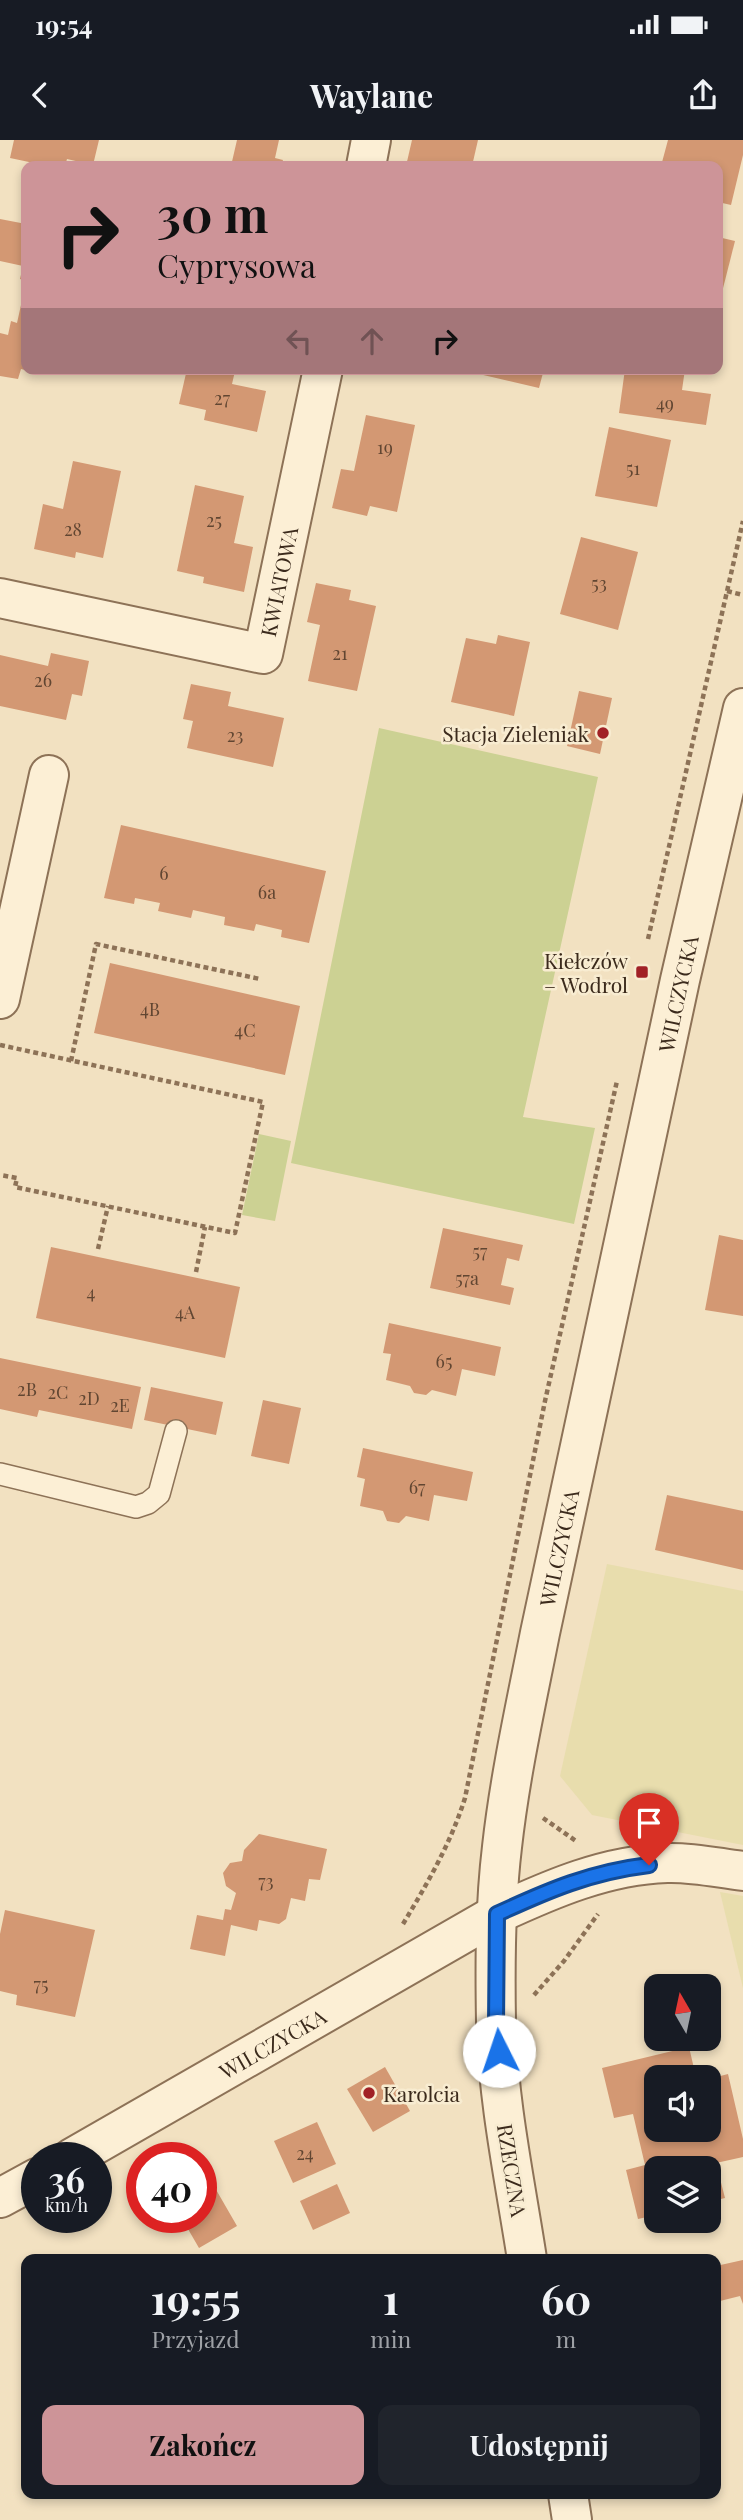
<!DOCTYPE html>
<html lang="pl">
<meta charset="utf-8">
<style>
body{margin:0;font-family:"Playfair Display",serif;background:#20242c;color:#f1f3f6;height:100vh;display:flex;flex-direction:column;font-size:26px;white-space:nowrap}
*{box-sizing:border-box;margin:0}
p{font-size:23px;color:#9ea1a6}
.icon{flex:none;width:38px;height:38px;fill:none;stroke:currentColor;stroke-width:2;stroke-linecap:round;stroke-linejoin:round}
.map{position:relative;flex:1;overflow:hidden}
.drawer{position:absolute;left:21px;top:2114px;width:700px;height:245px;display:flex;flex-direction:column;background:#171b24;border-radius:14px;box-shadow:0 4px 10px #0003}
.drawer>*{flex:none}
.banner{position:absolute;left:21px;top:21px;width:702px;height:214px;border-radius:14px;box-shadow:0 4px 10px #0003;background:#cd9498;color:#111;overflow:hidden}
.needle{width:46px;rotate:351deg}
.fabs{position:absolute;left:644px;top:1834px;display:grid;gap:14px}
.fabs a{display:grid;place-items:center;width:77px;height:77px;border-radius:14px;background:#171b24;box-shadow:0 4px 10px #0003;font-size:35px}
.speed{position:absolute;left:21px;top:2002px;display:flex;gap:14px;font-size:35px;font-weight:700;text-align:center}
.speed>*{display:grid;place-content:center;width:91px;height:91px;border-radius:50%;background:#171b24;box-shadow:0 4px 10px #0003;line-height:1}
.speed small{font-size:18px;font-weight:400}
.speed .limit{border:10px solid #d22;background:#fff;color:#111}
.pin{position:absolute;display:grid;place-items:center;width:60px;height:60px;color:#fff;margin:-72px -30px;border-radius:50% 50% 50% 0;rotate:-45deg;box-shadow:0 0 7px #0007}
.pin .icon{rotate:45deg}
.me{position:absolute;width:77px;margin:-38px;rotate:356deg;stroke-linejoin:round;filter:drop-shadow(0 0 5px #0008)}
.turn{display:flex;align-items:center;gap:24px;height:147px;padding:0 21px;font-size:32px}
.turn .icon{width:91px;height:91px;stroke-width:2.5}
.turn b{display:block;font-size:49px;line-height:60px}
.lanes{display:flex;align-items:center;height:66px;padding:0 21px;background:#0003;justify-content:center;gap:35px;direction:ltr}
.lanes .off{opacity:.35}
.eta{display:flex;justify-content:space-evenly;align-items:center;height:119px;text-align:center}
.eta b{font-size:42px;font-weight:700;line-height:49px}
.cta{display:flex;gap:14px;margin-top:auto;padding:14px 21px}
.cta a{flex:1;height:80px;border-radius:14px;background:#cd9498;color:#111;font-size:28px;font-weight:700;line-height:80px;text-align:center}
.cta a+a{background:#20242c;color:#f1f3f6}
.status{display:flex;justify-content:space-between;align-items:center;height:49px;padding:0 35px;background:#171b24;direction:ltr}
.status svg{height:19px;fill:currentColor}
header{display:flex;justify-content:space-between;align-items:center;height:91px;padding:0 21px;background:#171b24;font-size:32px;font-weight:700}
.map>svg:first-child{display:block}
.farmland{fill:#e8ddad}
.green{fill:#ccd193}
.building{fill:#d39873}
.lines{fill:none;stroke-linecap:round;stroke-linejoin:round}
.service-casing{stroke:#8d7257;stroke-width:24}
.minor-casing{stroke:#8d7257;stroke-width:42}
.tertiary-casing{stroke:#8d7257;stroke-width:42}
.path{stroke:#8d7257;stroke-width:4.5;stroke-dasharray:5 3.5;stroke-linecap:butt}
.service{stroke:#fcefd5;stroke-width:21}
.minor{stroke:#fcefd5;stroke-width:38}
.tertiary{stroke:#fcefd5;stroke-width:38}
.route-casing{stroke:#114b97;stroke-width:18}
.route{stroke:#1a73e8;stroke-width:12}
.poi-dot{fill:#a12126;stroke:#f8ecd1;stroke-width:2.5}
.labels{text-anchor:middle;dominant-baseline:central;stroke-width:5;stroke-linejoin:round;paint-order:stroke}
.number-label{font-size:18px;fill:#614632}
.street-label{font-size:21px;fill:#3b2a1c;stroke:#f8ecd1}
.poi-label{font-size:21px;fill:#3b2a1c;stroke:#f8ecd1;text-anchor:end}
</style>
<div class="status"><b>19:54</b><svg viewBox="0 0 49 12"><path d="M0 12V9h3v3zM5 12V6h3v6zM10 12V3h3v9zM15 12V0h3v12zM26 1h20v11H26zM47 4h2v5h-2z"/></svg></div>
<header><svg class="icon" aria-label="back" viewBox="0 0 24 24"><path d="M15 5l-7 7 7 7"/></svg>Waylane<svg class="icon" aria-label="share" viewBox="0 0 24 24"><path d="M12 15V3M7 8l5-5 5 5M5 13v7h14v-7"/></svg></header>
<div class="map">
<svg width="743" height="2380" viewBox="0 0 743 2380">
<rect width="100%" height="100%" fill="#f2e1c1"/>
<g class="farmland">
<polygon points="607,1424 743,1451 743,1705 592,1675 560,1636"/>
<polygon points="720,1752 743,1756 743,1848"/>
</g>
<g class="green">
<polygon points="379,588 598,637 523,977 595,988 574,1084 291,1023"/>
<polygon points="259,994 291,1001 275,1081 242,1075"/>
</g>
<g class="building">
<polygon points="14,0 99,0 93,25 67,19 65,26 48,26 10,18"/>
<polygon points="237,0 279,0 275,18 283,20 281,26 231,26"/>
<polygon points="412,0 478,0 472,26 406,26"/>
<polygon points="668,0 743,0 743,15 731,65 718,62 718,26 661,26"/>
<polygon points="0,79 26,84 26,141 20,139 23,126 0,121"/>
<polygon points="718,97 735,101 718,168"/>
<polygon points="25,147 26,229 48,229 47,235 21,229 18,239 0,236 0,193 8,195 11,181 17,183"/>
<polygon points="187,229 235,231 232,244 266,251 257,292 204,280 206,270 179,264"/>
<polygon points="480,229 544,229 539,248 479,234"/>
<polygon points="625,229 685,229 682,250 711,254 706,285 619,273"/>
<polygon points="366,275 415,285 397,372 370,366 367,376 332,368 341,329 354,331"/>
<polygon points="609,287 671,300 657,367 595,356"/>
<polygon points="73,321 121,331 103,418 76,412 75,418 34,409 43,364 63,369"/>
<polygon points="195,345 244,356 234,403 253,407 244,452 203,443 204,437 177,431"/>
<polygon points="581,397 638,412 618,490 560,474"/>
<polygon points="316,443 351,450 349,460 376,466 357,551 308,541 320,485 307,482"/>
<polygon points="498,495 530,502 514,576 451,562 466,498 496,504"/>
<polygon points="51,513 89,521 82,556 72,554 66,580 0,566 0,515 48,526"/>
<polygon points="191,544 231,552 228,566 284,578 273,627 187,608 193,581 183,579"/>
<polygon points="579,551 612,558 600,614 567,606"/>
<polygon points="121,685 326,731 309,803 281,797 282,790 256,784 254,791 224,785 225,777 193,770 191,778 158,771 160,763 135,758 134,764 104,758"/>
<polygon points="110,823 300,866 285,935 94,893"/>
<polygon points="443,1088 523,1105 519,1121 507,1118 501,1145 514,1148 510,1165 430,1148"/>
<polygon points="719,1095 743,1100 743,1176 705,1170"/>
<polygon points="51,1107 240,1147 225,1218 36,1178"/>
<polygon points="389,1183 501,1207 495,1236 462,1229 456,1256 432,1250 426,1255 414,1253 410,1246 386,1240 391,1214 383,1213"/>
<polygon points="0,1218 141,1247 132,1289 39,1270 37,1277 0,1269"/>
<polygon points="151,1247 223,1262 216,1295 144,1280"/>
<polygon points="263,1260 301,1268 289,1324 251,1316"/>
<polygon points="363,1308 473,1332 467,1361 434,1355 429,1381 406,1376 399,1383 387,1381 383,1371 360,1366 365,1339 357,1337"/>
<polygon points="667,1355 743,1371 743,1430 655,1410"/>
<polygon points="259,1694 327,1709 320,1740 309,1739 305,1761 291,1758 286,1779 279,1784 259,1780 257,1791 231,1785 225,1816 190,1809 197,1775 223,1780 225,1769 231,1770 236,1753 226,1746 223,1733 230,1723 242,1721 244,1710"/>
<polygon points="5,1770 95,1790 75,1877 16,1865 17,1855 0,1851 0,1794"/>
<polygon points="689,1907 696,1937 656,1937 656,1990 709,1990 709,1939 728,1934 743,1999 743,2017 716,2023 725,2058 709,2062 709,2028 656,2028 656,2075 638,2079 626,2030 645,2025 633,1974 614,1978 602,1928"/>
<polygon points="385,1927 410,1971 373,1992 347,1949"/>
<polygon points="317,1982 336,2024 293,2043 274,2001"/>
<polygon points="207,2034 237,2086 199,2108 181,2077 201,2077 201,2038"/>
<polygon points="337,2044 350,2073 313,2090 300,2061"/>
<polygon points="743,2120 743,2164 740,2156 716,2162 716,2126"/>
</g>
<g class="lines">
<defs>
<polyline id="service" points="0,1334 136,1367 148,1363 159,1354 176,1291"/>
<g id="minor">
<polyline points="366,26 371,0"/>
<path id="s1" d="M0 458 263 514 323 229"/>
<polyline points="0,859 49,635"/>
<path d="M497 1774C551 1749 606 1725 667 1723 693 1722 718 1728 743 1731"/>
</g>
<g id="tertiary">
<path id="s2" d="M72 2018 497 1774"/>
<polyline points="0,2058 37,2038"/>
<path id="s3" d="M527 2119C515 2041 498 1962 496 1882 495 1824 495 1765 502 1707 510 1635 526 1564 540 1493L680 840 743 568"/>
<polyline points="568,2354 572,2380"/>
</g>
</defs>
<use href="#service" class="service-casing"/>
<use href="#minor" class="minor-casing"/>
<use href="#tertiary" class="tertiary-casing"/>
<g class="path">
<polyline points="727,451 743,455"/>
<polyline points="648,799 743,381"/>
<polyline points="0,905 263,962 235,1093 15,1047 17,1038 0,1035"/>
<polyline points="71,921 96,804 260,839"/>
<polyline points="98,1109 108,1066"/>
<polyline points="196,1132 205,1087"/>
<polyline points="543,1678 576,1701"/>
<path d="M403 1784C427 1744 451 1703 465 1658L545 1261 617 941"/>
<polyline points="534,1855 564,1821 598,1774"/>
</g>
<use href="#service" class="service"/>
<use href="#minor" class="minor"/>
<use href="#tertiary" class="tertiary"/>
</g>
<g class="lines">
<defs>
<path id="route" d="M499 1911 496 1884 497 1774C549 1750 591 1732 649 1725"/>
</defs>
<use href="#route" class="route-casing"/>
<use href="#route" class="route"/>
</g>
<g class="poi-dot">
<circle cx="603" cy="593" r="7"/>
<rect x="635" y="825" width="14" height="14" rx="3.5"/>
<circle cx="369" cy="1953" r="7"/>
</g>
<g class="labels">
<g class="number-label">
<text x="222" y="258">27</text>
<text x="665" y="263">49</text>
<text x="385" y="307">19</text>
<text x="633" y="328">51</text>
<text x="214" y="380">25</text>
<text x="73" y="389">28</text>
<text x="599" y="443">53</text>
<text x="340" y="513">21</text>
<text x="43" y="540">26</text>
<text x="235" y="595">23</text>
<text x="164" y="733">6</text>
<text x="267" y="752">6a</text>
<text x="150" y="869">4B</text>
<text x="245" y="890">4C</text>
<text x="480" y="1111">57</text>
<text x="467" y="1138">57a</text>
<text x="91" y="1152">4</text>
<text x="185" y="1172">4A</text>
<text x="444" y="1221">65</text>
<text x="27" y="1249">2B</text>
<text x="58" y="1252">2C</text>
<text x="89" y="1258">2D</text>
<text x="120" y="1265">2E</text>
<text x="417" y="1347">67</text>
<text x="266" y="1741">73</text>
<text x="41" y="1844">75</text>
<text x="305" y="2013">24</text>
</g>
<g class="street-label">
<text stroke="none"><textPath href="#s1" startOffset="343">KWIATOWA</textPath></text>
<text stroke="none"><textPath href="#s3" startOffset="1286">WILCZYCKA</textPath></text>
<text stroke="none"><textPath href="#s3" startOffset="719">WILCZYCKA</textPath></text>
<text stroke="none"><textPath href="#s2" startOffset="231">WILCZYCKA</textPath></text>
<text transform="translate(513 2030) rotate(81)">RZECZNA</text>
</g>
<g class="poi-label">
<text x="589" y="593">Stacja Zieleniak</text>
<text x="628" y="820">Kiełczów<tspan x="628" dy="24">– Wodrol</tspan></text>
<text x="383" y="1953" text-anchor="start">Karolcia</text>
</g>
</g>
</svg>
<div class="fabs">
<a><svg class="needle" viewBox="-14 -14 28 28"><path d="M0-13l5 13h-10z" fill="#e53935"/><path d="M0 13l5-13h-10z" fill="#9ea1a6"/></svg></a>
<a><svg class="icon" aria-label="sound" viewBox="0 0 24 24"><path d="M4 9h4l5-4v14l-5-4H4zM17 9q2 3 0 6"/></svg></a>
<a><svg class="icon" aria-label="layers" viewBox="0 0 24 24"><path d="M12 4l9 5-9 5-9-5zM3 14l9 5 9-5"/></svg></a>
</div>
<div class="speed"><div>36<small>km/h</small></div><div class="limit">40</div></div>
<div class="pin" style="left:649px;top:1725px;background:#d93025"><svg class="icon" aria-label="arrive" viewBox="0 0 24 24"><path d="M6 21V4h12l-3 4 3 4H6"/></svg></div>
<svg class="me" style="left:499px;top:1911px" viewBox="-20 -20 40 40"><circle r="19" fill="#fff"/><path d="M0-13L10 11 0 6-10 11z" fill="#1a73e8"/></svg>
<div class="banner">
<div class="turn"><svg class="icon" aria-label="right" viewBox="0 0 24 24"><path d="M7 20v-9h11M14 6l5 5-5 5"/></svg><div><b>30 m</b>Cyprysowa</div></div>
<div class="lanes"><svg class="icon off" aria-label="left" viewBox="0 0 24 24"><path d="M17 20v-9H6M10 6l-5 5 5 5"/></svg><svg class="icon off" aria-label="ahead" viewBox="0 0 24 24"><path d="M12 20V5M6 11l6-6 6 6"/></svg><svg class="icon" aria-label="right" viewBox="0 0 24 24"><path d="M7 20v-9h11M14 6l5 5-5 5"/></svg></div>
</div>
<section class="drawer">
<div class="eta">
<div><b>19:55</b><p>Przyjazd</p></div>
<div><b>1</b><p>min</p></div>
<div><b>60</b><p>m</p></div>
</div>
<div class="cta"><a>Zakończ</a><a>Udostępnij</a></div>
</section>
</div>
